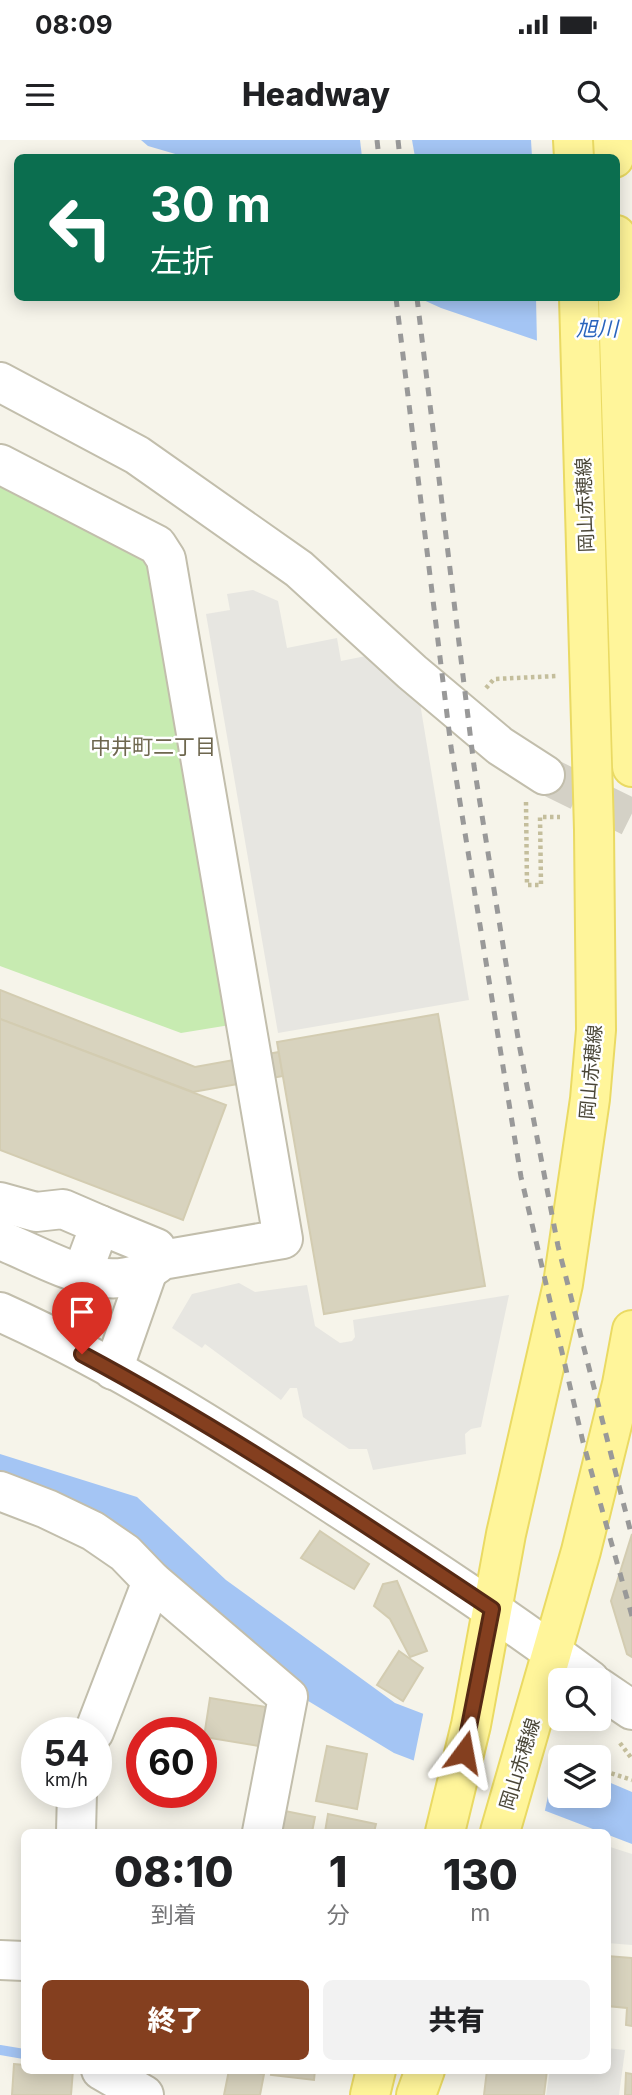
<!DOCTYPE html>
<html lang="ja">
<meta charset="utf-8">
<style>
body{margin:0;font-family:Inter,"Noto Sans JP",sans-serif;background:#f2f2f2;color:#202124;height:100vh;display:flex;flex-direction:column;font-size:26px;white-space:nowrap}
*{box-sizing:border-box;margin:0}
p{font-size:23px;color:#757577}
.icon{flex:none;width:38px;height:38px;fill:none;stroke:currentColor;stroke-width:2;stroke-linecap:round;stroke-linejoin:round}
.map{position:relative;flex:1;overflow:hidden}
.panel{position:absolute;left:21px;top:1689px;width:590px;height:245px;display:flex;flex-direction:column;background:#fff;border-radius:10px;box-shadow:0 4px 18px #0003}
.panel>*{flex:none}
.guide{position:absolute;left:14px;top:14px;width:606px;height:147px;border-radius:10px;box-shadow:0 4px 18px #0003;background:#0b6e4f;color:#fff;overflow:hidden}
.fabs{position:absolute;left:548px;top:1528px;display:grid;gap:14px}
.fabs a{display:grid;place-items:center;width:63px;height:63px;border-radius:10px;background:#fff;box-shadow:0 4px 18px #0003;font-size:35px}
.speed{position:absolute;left:21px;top:1577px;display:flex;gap:14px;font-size:35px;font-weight:700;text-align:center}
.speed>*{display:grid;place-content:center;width:91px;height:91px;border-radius:50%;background:#fff;box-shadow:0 4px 18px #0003;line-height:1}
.speed small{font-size:18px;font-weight:400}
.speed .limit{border:10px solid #d22;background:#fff;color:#111}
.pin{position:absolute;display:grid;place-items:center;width:60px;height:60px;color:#fff;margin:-72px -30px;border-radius:50% 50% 50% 0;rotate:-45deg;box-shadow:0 0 7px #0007}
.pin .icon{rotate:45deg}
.me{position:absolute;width:77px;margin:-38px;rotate:13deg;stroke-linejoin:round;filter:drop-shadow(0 0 5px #0008)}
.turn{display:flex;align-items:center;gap:24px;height:147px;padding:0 21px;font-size:32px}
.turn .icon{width:91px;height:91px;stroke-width:2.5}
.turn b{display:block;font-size:49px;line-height:60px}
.eta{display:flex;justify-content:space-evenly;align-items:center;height:119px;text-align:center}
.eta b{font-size:42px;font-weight:800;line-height:49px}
.primary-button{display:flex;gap:14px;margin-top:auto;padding:14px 21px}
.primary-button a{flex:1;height:80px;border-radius:10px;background:#843f1f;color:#fff;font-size:28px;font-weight:800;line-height:80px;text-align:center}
.primary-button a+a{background:#f2f2f2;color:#202124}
.status{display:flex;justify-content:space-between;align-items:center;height:49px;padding:0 35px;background:#fff;direction:ltr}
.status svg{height:19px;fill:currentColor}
header{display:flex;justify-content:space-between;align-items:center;height:91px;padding:0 21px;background:#fff;font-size:32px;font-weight:800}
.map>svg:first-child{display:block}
.green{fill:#c7ebb1}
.parking{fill:#e7e6e1}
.water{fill:#a4c5f4}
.pier{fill:#f6f4ea}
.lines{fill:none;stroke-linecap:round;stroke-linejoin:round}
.stream{stroke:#a4c5f4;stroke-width:10}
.building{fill:#d8d3be;stroke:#d3ccb1;stroke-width:2}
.minor-tunnel{stroke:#d4d1c6;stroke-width:38;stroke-dasharray:38 19;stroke-linecap:butt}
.minor-casing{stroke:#c2beac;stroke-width:42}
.major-casing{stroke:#eada63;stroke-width:42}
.path{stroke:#c4be9c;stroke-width:4.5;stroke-dasharray:3.5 3.5;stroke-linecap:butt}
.minor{stroke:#fff;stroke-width:38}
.major{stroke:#fff59a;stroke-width:38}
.rail{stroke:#999;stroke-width:5;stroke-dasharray:9 9;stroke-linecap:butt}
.route-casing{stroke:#562914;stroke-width:18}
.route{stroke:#843f1f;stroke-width:12}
.labels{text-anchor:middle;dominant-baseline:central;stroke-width:5;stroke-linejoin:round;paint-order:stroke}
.street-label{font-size:19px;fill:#4a4637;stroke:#fff}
.water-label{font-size:21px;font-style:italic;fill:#2964bd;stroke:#fff}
.neighbourhood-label{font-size:21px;fill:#6e674e;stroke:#fff}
</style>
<div class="status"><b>08:09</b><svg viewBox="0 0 49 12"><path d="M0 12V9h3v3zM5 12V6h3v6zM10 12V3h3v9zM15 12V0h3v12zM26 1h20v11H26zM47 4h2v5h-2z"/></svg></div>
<header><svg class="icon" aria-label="menu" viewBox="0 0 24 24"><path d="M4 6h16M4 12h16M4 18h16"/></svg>Headway<svg class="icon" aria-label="search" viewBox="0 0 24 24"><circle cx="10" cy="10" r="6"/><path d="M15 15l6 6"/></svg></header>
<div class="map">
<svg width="632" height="1955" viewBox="0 0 632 1955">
<rect width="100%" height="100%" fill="#f6f4ea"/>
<polygon class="green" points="0,344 150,421 230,885 181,893 0,826"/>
<g class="parking">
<polygon points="253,450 278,461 287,508 337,498 341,521 366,516 419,557 469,860 278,893 206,474 230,470 227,454"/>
<polygon points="239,1143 255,1152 307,1145 315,1186 340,1203 352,1201 355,1197 353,1180 509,1155 481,1287 471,1289 465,1294 466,1314 373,1330 367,1309 349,1309 303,1277 297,1248 290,1248 281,1260 205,1204 202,1208 172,1188 192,1154"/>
<polygon points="607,1706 632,1714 632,1805 607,1803"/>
<polygon points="607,1908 625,1910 619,1955 546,1955 550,1930 607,1930"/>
</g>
<g class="water">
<polygon points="141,0 632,0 632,233 441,168 419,158 616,158 616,18 189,18 148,6"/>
<polygon points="0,1314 137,1357 226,1440 395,1563 560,1626 560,1656 598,1656 599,1638 632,1652 632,1704 394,1613 300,1556 0,1342"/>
</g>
<g class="pier">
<polygon points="360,0 412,0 415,17 362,17"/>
<polygon points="531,0 632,0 632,236 537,204 536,158 616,158 616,18 532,17"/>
<polygon points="424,1570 560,1622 560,1638 548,1656 544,1675 413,1624"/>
</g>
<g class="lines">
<polyline class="stream" points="0,1910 24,1914"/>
</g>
<g class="building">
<polygon points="0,850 195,927 279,912 283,936 193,952 0,879"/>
<polygon points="438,874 485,1146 324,1174 277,902"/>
<polygon points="0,879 226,965 183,1080 0,1010"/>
<polygon points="320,1391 369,1424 354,1449 301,1418"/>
<polygon points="632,1394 632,1517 627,1514 611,1461"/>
<polygon points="397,1441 427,1511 410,1517 390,1479 374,1466 383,1444"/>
<polygon points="399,1511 423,1528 403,1561 377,1545"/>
<polygon points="210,1558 266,1567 259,1606 204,1597"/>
<polygon points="327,1606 367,1614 357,1669 316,1661"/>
<polygon points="280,1670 315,1677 312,1692 275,1692"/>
<polygon points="328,1674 376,1684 374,1692 325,1692"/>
<polygon points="607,1816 632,1818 632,1886 626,1885 627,1868 607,1866"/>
<polygon points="14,1924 24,1925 24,1930 73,1930 71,1955 12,1955"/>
<polygon points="229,1930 264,1934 260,1955 224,1955"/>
<polygon points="272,1930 315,1930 314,1940 271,1935"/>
<polygon points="487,1930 547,1930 544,1955 484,1955"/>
<polygon points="626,1933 632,1934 632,1955 625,1955"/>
</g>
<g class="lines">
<polyline class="minor-tunnel" points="545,635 632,678"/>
<defs>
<g id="minor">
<polyline points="0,242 137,315 299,429 412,532 500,606 545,635"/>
<path d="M0 324 157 405 166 419 283 1099 162 1120C113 1163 51 1120 0 1100"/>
<polyline points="0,1062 36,1072 63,1069 100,1085 81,1136"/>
<polyline points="100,1085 156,1108 162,1120"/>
<path d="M0 1172C116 1224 225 1294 331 1363 419 1420 506 1477 590 1540"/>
<polyline points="113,1230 147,1133"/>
<polyline points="0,1351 47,1369 93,1391 125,1413 152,1441 288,1557 262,1692"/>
<polyline points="598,1547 632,1570"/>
<polyline points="94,1592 152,1441"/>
<polyline points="76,1692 77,1652"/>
<polyline points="0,1820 24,1821"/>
<polyline points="101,1930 144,1955"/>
</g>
<g id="major">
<polyline points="573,0 574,18"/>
<polyline points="613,0 614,18"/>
<polyline points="616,95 632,627"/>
<polyline points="445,1692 471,1585 506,1394 563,1144 590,959 596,890 594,690 579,158"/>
<polyline points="500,1692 581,1411 622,1244 632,1190"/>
<polyline points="370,1955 376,1930"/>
<polyline points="416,1955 425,1930"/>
</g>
</defs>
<use href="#minor" class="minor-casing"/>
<use href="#major" class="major-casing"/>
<g class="path">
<polyline points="486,548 494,539 557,536"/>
<polyline points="526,662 527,745 541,745 540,677 560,677"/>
<polyline points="620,1603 632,1619"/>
<polyline points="598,1629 632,1640"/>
</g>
<use href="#minor" class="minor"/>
<use href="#major" class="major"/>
<g class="rail">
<polyline points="377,0 379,18"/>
<polyline points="398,0 400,18"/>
<polyline points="396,158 451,607 521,1037 583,1302 632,1476"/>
<polyline points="417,158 474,626 519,904 558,1106 632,1397"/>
</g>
</g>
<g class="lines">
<defs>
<path id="route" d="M82 1214C224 1290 359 1380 492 1469L464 1612"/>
</defs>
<use href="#route" class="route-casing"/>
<use href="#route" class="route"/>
</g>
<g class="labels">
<g class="street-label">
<text transform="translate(585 365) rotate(-92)">岡山赤穂線</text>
<text transform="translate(591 932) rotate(-85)">岡山赤穂線</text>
<text transform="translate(520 1624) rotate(-73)">岡山赤穂線</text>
</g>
<g class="water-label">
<text x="597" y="188">旭川</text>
</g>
<g class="neighbourhood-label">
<text x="153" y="606">中井町二丁目</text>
</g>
</g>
</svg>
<div class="fabs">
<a><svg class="icon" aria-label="search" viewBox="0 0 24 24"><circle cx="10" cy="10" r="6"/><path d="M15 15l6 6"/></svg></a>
<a><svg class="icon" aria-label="layers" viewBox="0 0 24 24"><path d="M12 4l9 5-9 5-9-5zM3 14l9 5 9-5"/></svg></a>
</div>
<div class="speed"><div>54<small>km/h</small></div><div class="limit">60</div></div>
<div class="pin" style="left:82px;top:1214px;background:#d93025"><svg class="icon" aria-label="arrive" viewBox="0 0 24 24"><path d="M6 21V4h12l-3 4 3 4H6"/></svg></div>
<svg class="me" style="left:464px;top:1612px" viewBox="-20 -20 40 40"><path d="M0-17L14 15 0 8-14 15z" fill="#843f1f" stroke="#fff" stroke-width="4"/></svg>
<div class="guide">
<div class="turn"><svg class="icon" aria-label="left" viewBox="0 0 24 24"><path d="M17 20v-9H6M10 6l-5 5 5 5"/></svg><div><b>30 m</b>左折</div></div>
</div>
<section class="panel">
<div class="eta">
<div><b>08:10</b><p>到着</p></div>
<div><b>1</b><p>分</p></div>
<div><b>130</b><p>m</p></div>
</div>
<div class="primary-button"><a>終了</a><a>共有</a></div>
</section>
</div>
